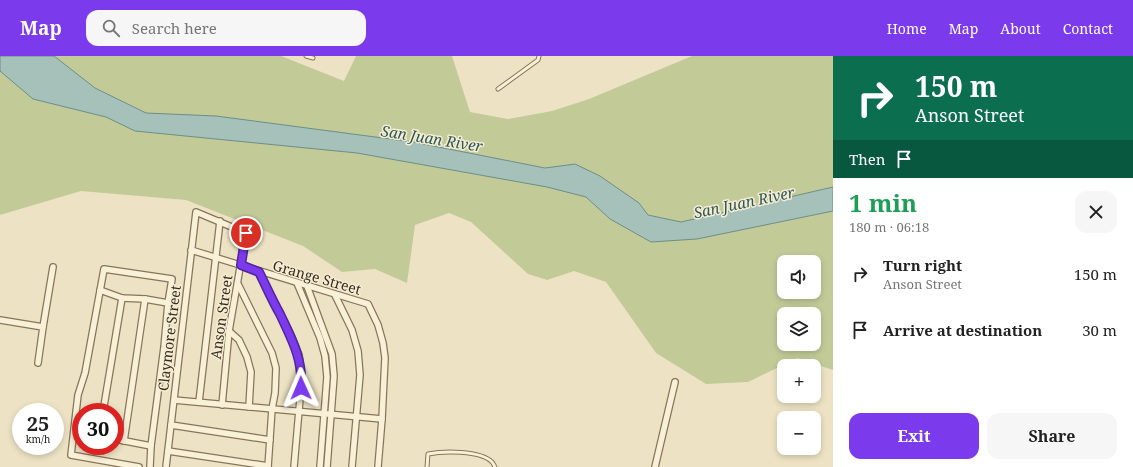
<!DOCTYPE html>
<meta charset="utf-8">
<style>
body{margin:0;font-family:"Noto Serif",serif;background:#f6f6f6;color:#222;height:100vh;display:flex;flex-direction:column;font-size:15px;white-space:nowrap}
*{box-sizing:border-box;margin:0}
p{font-size:13px;color:#767676}
.icon{flex:none;width:22px;height:22px;fill:none;stroke:currentColor;stroke-width:2;stroke-linecap:round;stroke-linejoin:round}
.map{position:relative;flex:1;overflow:hidden}
.sheet{display:flex;flex-direction:column;background:#fff;width:300px}
.sheet>*{flex:none}
.top-card{background:#0b6e4f;color:#fff;overflow:hidden}
.fabs{position:absolute;left:777px;top:199px;display:grid;gap:8px}
.fabs a{display:grid;place-items:center;width:44px;height:44px;border-radius:8px;background:#fff;box-shadow:0 2px 6px #0003;font-size:20px}
.speed{position:absolute;left:12px;top:347px;display:flex;gap:8px;font-size:20px;font-weight:700;text-align:center}
.speed>*{display:grid;place-content:center;width:52px;height:52px;border-radius:50%;background:#fff;box-shadow:0 2px 6px #0003;line-height:1}
.speed small{font-size:10px;font-weight:400}
.speed .limit{border:6px solid #d22;background:#fff;color:#111}
.pin{position:absolute;display:grid;place-items:center;width:34px;height:34px;color:#fff;margin:-17px;border:2px solid #fff;border-radius:50%;box-shadow:0 1px 4px #0007}
.me{position:absolute;width:44px;margin:-22px;rotate:359deg;stroke-linejoin:round;filter:drop-shadow(0 0 3px #0008)}
.turn{display:flex;align-items:center;gap:14px;height:84px;padding:0 16px;font-size:18px}
.turn .icon{width:52px;height:52px;stroke-width:2.5}
.turn b{display:block;font-size:28px;line-height:34px}
.then{display:flex;align-items:center;height:38px;padding:0 16px;background:#0003;gap:8px;font-size:15px}
.round{display:grid;place-items:center;flex:none;width:42px;height:42px;border-radius:12px;background:#f6f6f6}
.overview{display:flex;align-items:center;justify-content:space-between;height:68px;padding:0 16px}
h1{font-size:24px;font-weight:700;line-height:30px;color:#1e9e55}
.button{display:flex;gap:8px;margin-top:auto;padding:8px 16px}
.button a{flex:1;height:46px;border-radius:12px;background:#7c3aed;color:#fff;font-size:16px;font-weight:700;line-height:46px;text-align:center}
.button a+a{background:#f6f6f6;color:#222}
ul{padding:0;list-style:none}
li{display:flex;align-items:center;gap:12px;height:56px;padding:0 16px}
li div{flex:1}
li b{display:block;font-size:15px}
li em{font-style:normal}
header{display:flex;align-items:center;gap:24px;box-sizing:border-box;height:56px;padding:0 20px;background:#7c3aed;color:#fff}
header strong{font-size:19px}
nav{display:flex;gap:22px;margin-inline-start:auto;font-size:14px}
.search{width:280px;height:36px;background:#f6f6f6;display:flex;align-items:center;gap:10px;box-sizing:border-box;padding:0 14px;border-radius:12px;color:#767676;font-size:15px}
main{display:flex;flex:1;min-height:0}
.map>svg:first-child{display:block}
.green{fill:#c2cb98;fill-rule:evenodd}
.water{fill:#a6c0ba;stroke:#6d8e88}
.lines{fill:none;stroke-linecap:round;stroke-linejoin:round}
.service-casing{stroke:#87755b;stroke-width:5}
.minor-casing{stroke:#87755b;stroke-width:8}
.service{stroke:#f8f0d7;stroke-width:3}
.minor{stroke:#f8f0d7;stroke-width:5.5}
.route-casing{stroke:#51269a;stroke-width:10}
.route{stroke:#7c3aed;stroke-width:7}
.labels{text-anchor:middle;dominant-baseline:central;stroke-width:3;stroke-linejoin:round;paint-order:stroke}
.street-label{font-size:14px;fill:#382c1e;stroke:#f5edd3}
.water-label{font-size:15px;font-style:italic;fill:#2e5757;stroke:#f5edd3}
</style>
<header>
<strong>Map</strong>
<div class="search"><svg class="icon" aria-label="search" viewBox="0 0 24 24"><circle cx="10" cy="10" r="6"/><path d="M15 15l6 6"/></svg>Search here</div>
<nav><a>Home</a><a>Map</a><a>About</a><a>Contact</a></nav>
</header>
<main>
<div class="map">
<svg width="833" height="411" viewBox="0 0 833 411">
<rect width="100%" height="100%" fill="#ede3c4"/>
<path class="green" d="M0 0H281L344 25 356 0H452L470 56 508 63 552 55 589 43 692 0H833V314L797 302 748 326 706 328 656 297 606 226 574 215 547 224 528 218 471 166 449 157 415 169 407 227 375 213 342 216 303 190 186 144 81 135 0 159ZM784 206H814V236H784ZM784 258H814V288H784Z"/>
<polygon class="water" points="0,0 54,0 95,32 146,57 216,60 413,86 545,112 575,108 600,120 639,147 648,159 681,166 833,131 833,155 697,183 651,186 610,163 586,141 547,131 357,97 135,75 106,61 33,43 0,15"/>
<g class="lines">
<defs>
<g id="service">
<polyline points="306,0 313,2"/>
<polyline points="498,33 538,4 539,0"/>
<path d="M427 411 428 398C443 395 480 394 492 406 493 407 494 409 495 411"/>
</g>
<g id="minor">
<polyline points="191,194 368,248 378,269 383,287 385,302 382,363 378,411"/>
<polyline points="259,216 291,279 299,299 302,320 294,411"/>
<polyline points="297,227 320,282 325,300 327,321 320,411"/>
<polyline points="238,228 272,297 276,312 275,337 272,353 268,411"/>
<polyline points="307,230 332,298 334,320 327,411"/>
<polyline points="100,234 122,242 145,243 168,247 164,291 151,390 150,411"/>
<polyline points="335,239 352,274 358,295 360,319 352,411"/>
<polyline points="0,264 43,271 38,307"/>
<polyline points="43,271 53,211"/>
<polyline points="229,275 239,284 247,301 251,316 249,351"/>
<polyline points="174,344 382,363"/>
<polyline points="199,346 220,165"/>
<polyline points="103,356 122,242"/>
<polyline points="171,369 270,384"/>
<polyline points="74,376 81,377"/>
<polyline points="115,383 151,390"/>
<polyline points="124,385 145,243"/>
<polyline points="168,395 268,410"/>
<polyline points="139,411 71,399 78,339 85,317 104,213 172,223 168,247"/>
<polyline points="166,411 196,156 246,177 229,275 222,349"/>
<polyline points="655,411 675,326"/>
</g>
</defs>
<use href="#service" class="service-casing"/>
<use href="#minor" class="minor-casing"/>
<use href="#service" class="service"/>
<use href="#minor" class="minor"/>
</g>
<g class="lines">
<defs>
<path id="route" d="M246 177 241 209 259 216C266 230 272 244 280 258 292 284 303 303 301 332"/>
</defs>
<use href="#route" class="route-casing"/>
<use href="#route" class="route"/>
</g>
<g class="labels">
<g class="street-label">
<text transform="translate(317 221) rotate(16)">Grange Street</text>
<text transform="translate(221 261) rotate(-82)">Anson Street</text>
<text transform="translate(169 282) rotate(-83)">Claymore Street</text>
</g>
<g class="water-label">
<text transform="translate(432 82) rotate(9)">San Juan River</text>
<text transform="translate(744 146) rotate(-12)">San Juan River</text>
</g>
</g>
</svg>
<div class="fabs">
<a><svg class="icon" aria-label="sound" viewBox="0 0 24 24"><path d="M4 9h4l5-4v14l-5-4H4zM17 9q2 3 0 6"/></svg></a>
<a><svg class="icon" aria-label="layers" viewBox="0 0 24 24"><path d="M12 4l9 5-9 5-9-5zM3 14l9 5 9-5"/></svg></a>
<a>+</a>
<a>−</a>
</div>
<div class="speed"><div>25<small>km/h</small></div><div class="limit">30</div></div>
<div class="pin" style="left:246px;top:177px;background:#d93025"><svg class="icon" aria-label="arrive" viewBox="0 0 24 24"><path d="M6 21V4h12l-3 4 3 4H6"/></svg></div>
<svg class="me" style="left:301px;top:332px" viewBox="-20 -20 40 40"><path d="M0-17L14 15 0 8-14 15z" fill="#7c3aed" stroke="#fff" stroke-width="4"/></svg>
</div>
<section class="sheet">
<div class="top-card">
<div class="turn"><svg class="icon" aria-label="right" viewBox="0 0 24 24"><path d="M7 20v-9h11M14 6l5 5-5 5"/></svg><div><b>150 m</b>Anson Street</div></div>
<div class="then">Then<svg class="icon" aria-label="arrive" viewBox="0 0 24 24"><path d="M6 21V4h12l-3 4 3 4H6"/></svg></div>
</div>
<div class="overview"><div><h1>1 min</h1><p>180 m · 06:18</p></div><a class="round"><svg class="icon" aria-label="close" viewBox="0 0 24 24"><path d="M6 6l12 12M18 6L6 18"/></svg></a></div>
<ul>
<li><svg class="icon" aria-label="right" viewBox="0 0 24 24"><path d="M7 20v-9h11M14 6l5 5-5 5"/></svg><div><b>Turn right</b><p>Anson Street</p></div><em>150 m</em></li>
<li><svg class="icon" aria-label="arrive" viewBox="0 0 24 24"><path d="M6 21V4h12l-3 4 3 4H6"/></svg><div><b>Arrive at destination</b></div><em>30 m</em></li>
</ul>
<div class="button"><a>Exit</a><a>Share</a></div>
</section>
</main>
